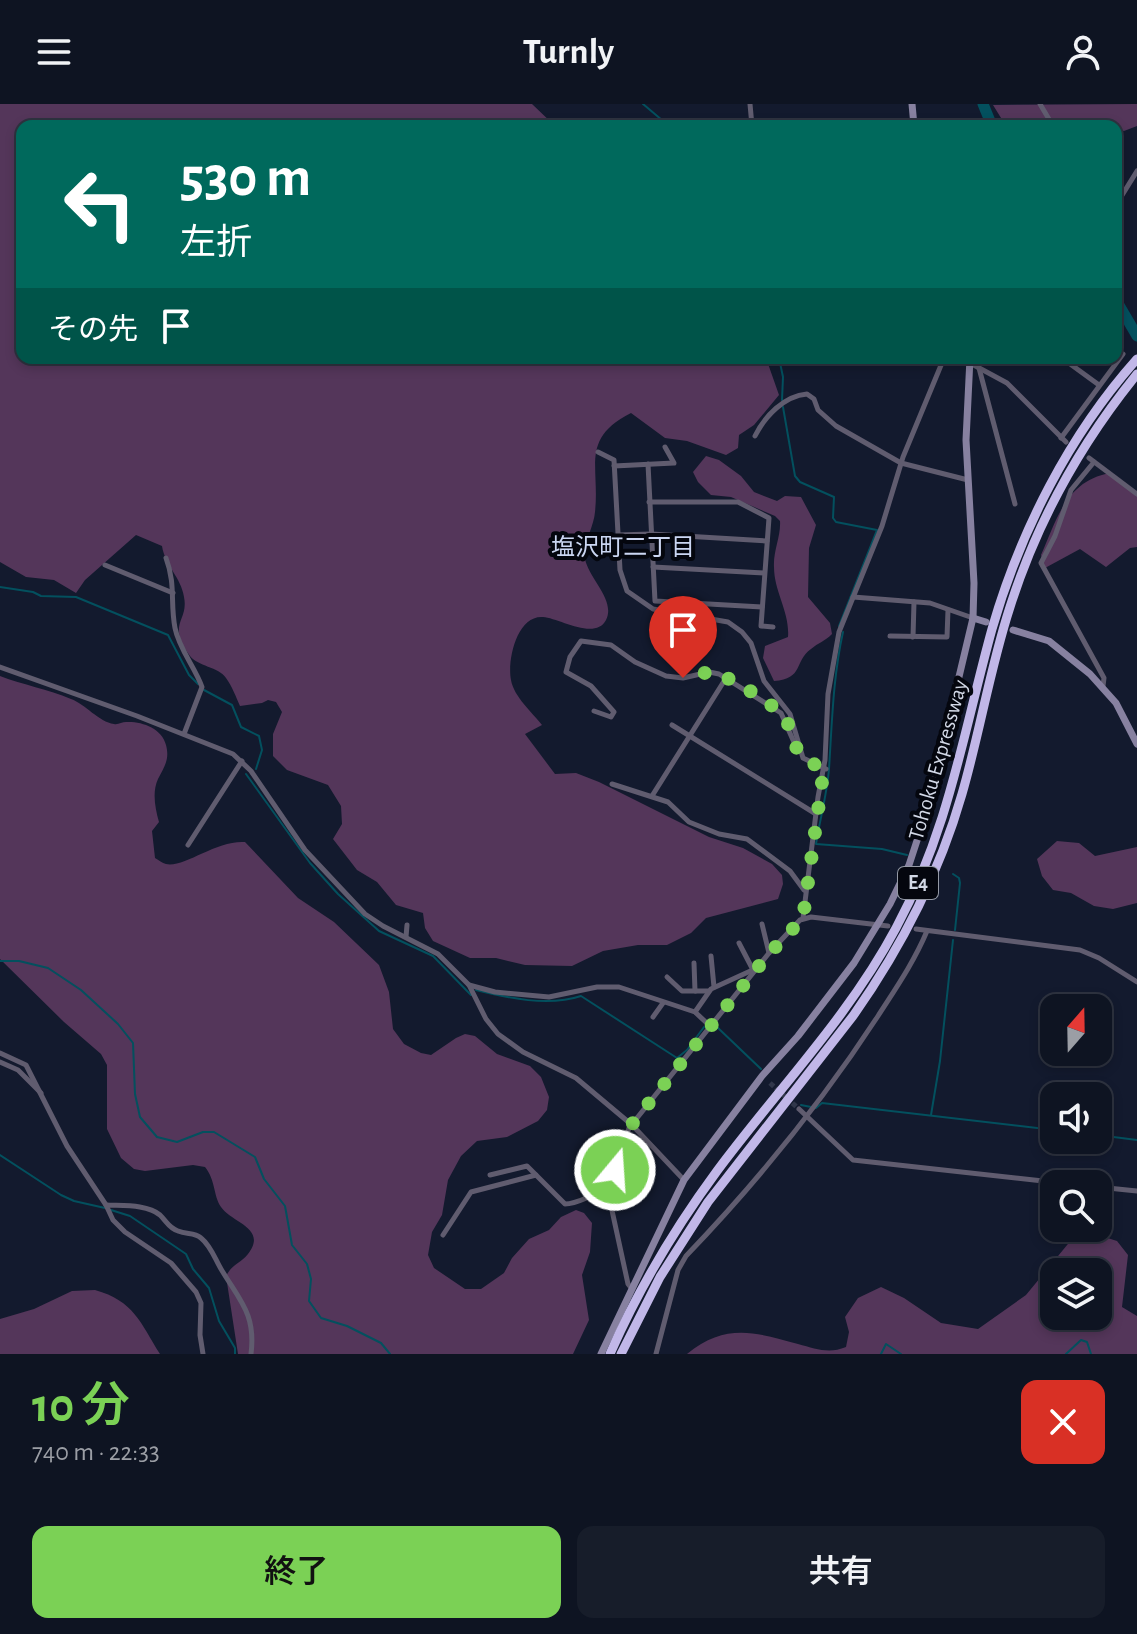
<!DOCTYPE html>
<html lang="ja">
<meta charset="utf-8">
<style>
body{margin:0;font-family:"Alegreya Sans","Noto Sans JP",sans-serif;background:#171d2a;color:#f1f3f6;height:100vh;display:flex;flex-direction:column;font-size:30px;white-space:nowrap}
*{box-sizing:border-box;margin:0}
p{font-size:26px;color:#9b9ea5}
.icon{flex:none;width:44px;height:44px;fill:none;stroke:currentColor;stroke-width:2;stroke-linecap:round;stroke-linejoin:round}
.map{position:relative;height:1250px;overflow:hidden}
.drawer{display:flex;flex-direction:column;background:#0e1422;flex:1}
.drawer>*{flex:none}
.banner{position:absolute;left:16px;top:16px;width:1106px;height:244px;border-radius:16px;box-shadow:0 4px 12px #0003,0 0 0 2px #2e3340;background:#00695c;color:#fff;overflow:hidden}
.needle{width:52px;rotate:20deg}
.tools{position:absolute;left:1040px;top:890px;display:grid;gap:16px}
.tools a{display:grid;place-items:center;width:72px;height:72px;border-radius:16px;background:#0e1422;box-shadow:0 4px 12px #0003,0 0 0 2px #2e3340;font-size:40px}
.pin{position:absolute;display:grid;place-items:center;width:68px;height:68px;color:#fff;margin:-82px -34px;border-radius:50% 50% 50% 0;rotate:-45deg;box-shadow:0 0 8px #0007}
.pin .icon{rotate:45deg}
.me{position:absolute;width:88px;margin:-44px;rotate:18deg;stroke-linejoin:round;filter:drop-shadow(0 0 6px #0008)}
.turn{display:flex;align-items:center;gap:28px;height:168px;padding:0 32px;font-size:36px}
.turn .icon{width:104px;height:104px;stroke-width:2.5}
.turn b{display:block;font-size:56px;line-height:68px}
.then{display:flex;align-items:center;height:76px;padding:0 32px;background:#0003;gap:16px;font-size:30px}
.round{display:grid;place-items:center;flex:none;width:84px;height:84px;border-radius:16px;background:#171d2a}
.headline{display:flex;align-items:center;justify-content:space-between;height:136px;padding:0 32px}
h1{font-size:48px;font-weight:600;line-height:60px;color:#7bd155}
.cta{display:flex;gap:16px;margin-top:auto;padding:16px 32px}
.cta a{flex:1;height:92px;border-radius:16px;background:#7bd155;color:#111;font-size:32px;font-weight:600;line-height:92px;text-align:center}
.cta a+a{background:#171d2a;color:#f1f3f6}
header{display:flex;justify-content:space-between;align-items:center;height:104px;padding:0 32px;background:#0e1422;font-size:36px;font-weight:600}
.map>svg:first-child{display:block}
.forest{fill:#54365a;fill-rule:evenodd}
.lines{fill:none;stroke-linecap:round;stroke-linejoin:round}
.stream{stroke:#03505e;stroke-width:2}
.river{stroke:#03505e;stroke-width:11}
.street-tunnel{stroke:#30364a;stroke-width:5;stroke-dasharray:5 2.5;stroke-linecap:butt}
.street{stroke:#605c6f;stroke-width:5}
.secondary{stroke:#8781a0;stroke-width:7}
.highway{stroke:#c1b7e8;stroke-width:9}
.route{stroke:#7bd155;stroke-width:14;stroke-dasharray:0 25.2}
.labels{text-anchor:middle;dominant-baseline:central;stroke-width:8;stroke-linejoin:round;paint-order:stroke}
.shield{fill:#04060e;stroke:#9499a5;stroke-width:2}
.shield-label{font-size:20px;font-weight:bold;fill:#d2d8e6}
.street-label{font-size:22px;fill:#d2d8e6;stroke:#04060e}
.neighbourhood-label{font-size:24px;fill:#cbd6f2;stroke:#04060e}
</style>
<header><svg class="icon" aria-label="menu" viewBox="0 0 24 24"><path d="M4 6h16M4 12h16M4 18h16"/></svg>Turnly<svg class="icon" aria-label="person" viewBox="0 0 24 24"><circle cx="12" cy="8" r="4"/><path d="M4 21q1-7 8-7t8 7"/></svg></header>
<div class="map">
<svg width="1137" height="1250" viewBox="0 0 1137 1250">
<rect width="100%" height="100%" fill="#131a2e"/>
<g class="forest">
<path d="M0 0H532L555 22H22V254H766L779 291 754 321 739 331 738 344 726 351 687 337 665 334 631 309C580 335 600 362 595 408 594 423 582 441 585 455 589 475 616 496 606 516 595 537 559 514 543 513 517 511 507 556 511 576 514 593 532 608 542 621L525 630 555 670 576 669 599 678 709 733 743 744 772 760 782 771 783 780 778 795 706 814 691 829 667 841H638L603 847 572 862 525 861 496 854H470L433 837 425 824 423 809 396 801 377 778 357 766 333 735 342 720 341 702 328 681 287 666 273 652V630L282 608 276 598 268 596 262 599 240 602C236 593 232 582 226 574 219 563 197 562 190 552 166 519 189 518 184 493 181 473 165 462 162 442L136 431 85 476 76 489 54 476 26 473 0 458Z"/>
<polygon points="1137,0 1137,22 1124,27 1116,26 1116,22 1006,22 993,1"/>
<path d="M706 352 719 356 741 372 754 388 777 397 785 392 801 393 816 421 809 444 808 493 830 519 832 530C825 537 818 539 811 545 794 557 804 575 774 577L763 554 765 542 788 533C790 508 774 488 774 463 773 447 781 432 780 417L775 412 731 393 711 391 698 378 693 368Z"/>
<path d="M1110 369 1137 389V443L1130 444 1106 463 1080 445 1045 464 1041 451C1057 415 1066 377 1110 369Z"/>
<path d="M0 572C23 581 48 585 71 595 85 600 99 618 114 620 118 621 122 618 126 618 141 617 162 624 166 641 170 656 164 663 158 675 152 688 155 704 159 718L152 727 155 754C159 756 162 759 166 760 184 764 216 736 245 738L298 794 334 818 379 861 389 888 393 925 404 940 421 949 431 951 456 934 465 930 475 932 497 950 530 962 541 973 549 993 547 1006 538 1017 507 1033 477 1037 461 1052 448 1076 442 1111 432 1128 428 1151 434 1164 465 1185H481L504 1169 512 1154 529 1135 549 1126 561 1113 576 1106 584 1109 592 1119 590 1148 582 1171 589 1216 573 1250H238L226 1172C233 1159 240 1160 248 1150 268 1124 232 1119 221 1103 213 1091 216 1077 205 1063L193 1061 145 1067 134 1065 121 1054 107 1025V961L101 950 64 918 0 855Z"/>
<polygon points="1057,737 1079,739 1095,752 1137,743 1137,799 1113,805 1094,802 1071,789 1053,786 1042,772 1037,755"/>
<path d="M1092 1129 1117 1137 1128 1151 1122 1203 1137 1212V1250H687C725 1219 755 1228 798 1240 816 1245 829 1250 846 1243L849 1228 845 1213 858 1194 881 1183 904 1194 941 1219 978 1225 1026 1191 1072 1135ZM1098 1168V1212H1054V1168Z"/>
<path d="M95 1186C134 1197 140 1218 160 1250H0V1215L34 1205 72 1187Z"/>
</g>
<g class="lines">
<g class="stream">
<polyline points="643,0 669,22"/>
<polyline points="779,254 783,273 782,296"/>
<polyline points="783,303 795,372 800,378 834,393 833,414 836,418 877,426 839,522"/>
<polyline points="0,483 33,488 41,492 76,493 168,531 189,571 198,580"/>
<path d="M843 528C833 573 832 619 829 665 827 690 820 715 816 740L882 745 907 751"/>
<polyline points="204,586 232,601 241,623 259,632 262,646 256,665"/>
<polyline points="246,670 310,759 338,790 379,827 433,852 471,891"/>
<polyline points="953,770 959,774 960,779 955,826"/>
<polyline points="0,857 19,857 48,864 81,886 118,920 133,939 135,990 140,1013 157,1033 177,1038 203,1028 214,1028 255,1053 264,1075 285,1102 292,1141 307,1160 311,1175 309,1197 321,1214 347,1222 381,1239 390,1250"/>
<path d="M476 886C508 894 548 903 581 892L677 954 687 946 704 923"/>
<polyline points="717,923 761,965"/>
<polyline points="801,1001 816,1004 822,999 1054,1026"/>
<polyline points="931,1011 940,957 953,836"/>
<polyline points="1098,1031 1137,1036"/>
<polyline points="0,1051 61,1091 74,1097 105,1104"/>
<polyline points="111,1106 130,1112 186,1150 193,1165 209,1184 219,1217 235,1244 235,1250"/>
<polyline points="881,1250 886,1240 901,1250"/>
<polyline points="1066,1250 1081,1236 1087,1238 1091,1250"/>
</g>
<g class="river">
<polyline points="983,0 992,22"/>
<polyline points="1116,196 1137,232"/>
</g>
<polyline class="street-tunnel" points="770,979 799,1005"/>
<g class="street">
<polyline points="750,0 752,22"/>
<polyline points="1040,0 1053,22"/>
<polyline points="1116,101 1137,67"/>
<polyline points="1062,254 1099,281"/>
<polyline points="970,259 1007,279 1066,338"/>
<polyline points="971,259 981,254"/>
<polyline points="979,264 1015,400"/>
<path d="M755 332C765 312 784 292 807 290L814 295 818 306 836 322 901 359 968 376"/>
<polyline points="1061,334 1123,250"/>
<polyline points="598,348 614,356 620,466 627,487 653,505 728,518 742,528 751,539 764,577 790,610 803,654 826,665"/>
<polyline points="1089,354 1137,390"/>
<polyline points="1094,358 1071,386 1055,432 1041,459 1104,574 1103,582"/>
<polyline points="648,360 655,497 762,503"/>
<polyline points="614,362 674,359 665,343"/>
<polyline points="649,398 738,398 769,414 761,522 773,523"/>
<polyline points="618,431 651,430 767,437"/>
<path d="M166 454C176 481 170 498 175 524 179 545 195 563 202 583L184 630"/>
<polyline points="105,461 173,489"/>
<polyline points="653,463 764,469"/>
<polyline points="853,493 930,499 973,514"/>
<polyline points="890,532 947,533 948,506"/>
<polyline points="913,533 914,498"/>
<polyline points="0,563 137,612 233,650 251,667 305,746 365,810 383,822 438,850 469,881 486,915 498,930 523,948 576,974 632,1021 684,1076"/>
<polyline points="594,607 611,613 614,608 591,582 566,568 570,553 581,537 611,541 635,558 666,572 683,574 709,568 719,570 781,609 797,645"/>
<polyline points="672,621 816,710"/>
<polyline points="612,680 668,698 689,718 719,730 747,735 790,767 804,786"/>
<polyline points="652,692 726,574"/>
<polyline points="188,741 242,657"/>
<polyline points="803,814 818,693 825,656 828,590 839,528 882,422 903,353 944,254"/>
<polyline points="762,820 769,849"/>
<polyline points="916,825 1080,846 1099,854 1137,878"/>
<polyline points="406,833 407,821"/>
<polyline points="739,839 752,864"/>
<polyline points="711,852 714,883"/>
<polyline points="694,859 695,887"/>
<polyline points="667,873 682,887 708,887"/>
<polyline points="469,881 495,888 549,893 597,883 619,883 695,908 711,923"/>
<polyline points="695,908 711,885 757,864"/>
<polyline points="653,913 663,899"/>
<polyline points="0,949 26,961 67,1042 106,1101 113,1116 125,1128 171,1159 196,1188 201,1199 200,1231 203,1250"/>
<polyline points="0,958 18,966 41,989"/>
<polyline points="799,1005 853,1056 1070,1080"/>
<polyline points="622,1045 640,1066"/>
<path d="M490 1071 527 1062 565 1100C580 1100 593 1088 608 1088"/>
<polyline points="1098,1083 1137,1087"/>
<path d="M106 1101C122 1102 147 1100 160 1111 167 1118 169 1124 178 1127 187 1131 194 1128 201 1134 211 1142 215 1155 221 1165 240 1197 256 1210 251 1250"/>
<polyline points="443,1131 471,1088 536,1071"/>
<polyline points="632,1185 628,1180 608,1088 629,1024 769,849 800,816 811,813 888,822"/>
<path d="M656 1250 678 1166 686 1152C757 1078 822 998 878 912 896 884 914 858 927 827"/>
</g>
<g class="secondary">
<polyline points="912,0 914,22"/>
<polyline points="973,514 986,518"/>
<polyline points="1013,526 1049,537 1090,570 1116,599 1137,640"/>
<polyline points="601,1250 684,1076 762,972 798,932 854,859 890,800 909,761 928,703 973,514 974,479 966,336 970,254"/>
</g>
<g class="highway">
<path d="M610 1250C638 1186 675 1124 717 1067 777 986 848 914 896 824 949 725 963 630 992 525 1020 428 1069 331 1137 255"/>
<path d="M621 1250 660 1173 708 1098 853 912C901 844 939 770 962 690 980 628 990 564 1010 503 1037 418 1081 339 1137 270"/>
</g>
</g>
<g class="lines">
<path class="route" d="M615 1066 629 1024 767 852 803 814 824 664C787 652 800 637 784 613 777 602 727 571 714 569 705 567 693 572 683 574"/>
</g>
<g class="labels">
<rect class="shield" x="898" y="763" width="40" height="32" rx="6"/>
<g class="shield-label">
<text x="918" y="779">E4</text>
</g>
<g class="street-label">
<text transform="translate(938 656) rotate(-74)">Tohoku Expressway</text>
</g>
<g class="neighbourhood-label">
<text x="623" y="444">塩沢町二丁目</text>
</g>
</g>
</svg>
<div class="tools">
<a><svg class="needle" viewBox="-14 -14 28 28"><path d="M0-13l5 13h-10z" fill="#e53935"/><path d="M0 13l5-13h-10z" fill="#9b9ea5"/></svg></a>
<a><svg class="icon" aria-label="sound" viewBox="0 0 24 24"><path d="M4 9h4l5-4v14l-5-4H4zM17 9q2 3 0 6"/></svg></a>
<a><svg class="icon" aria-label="search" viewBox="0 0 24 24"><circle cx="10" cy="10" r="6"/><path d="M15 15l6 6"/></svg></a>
<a><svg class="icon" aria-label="layers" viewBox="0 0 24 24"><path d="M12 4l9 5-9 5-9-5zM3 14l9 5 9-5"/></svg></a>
</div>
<div class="pin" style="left:683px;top:574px;background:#d93025"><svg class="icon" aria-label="arrive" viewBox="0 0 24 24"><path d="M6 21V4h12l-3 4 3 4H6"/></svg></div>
<svg class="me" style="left:615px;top:1066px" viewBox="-20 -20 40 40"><circle r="17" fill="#7bd155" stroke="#fff" stroke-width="3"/><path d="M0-11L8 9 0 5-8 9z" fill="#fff"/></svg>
<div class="banner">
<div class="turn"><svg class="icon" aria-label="left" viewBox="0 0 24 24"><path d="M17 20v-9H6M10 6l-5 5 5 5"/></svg><div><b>530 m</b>左折</div></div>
<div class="then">その先<svg class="icon" aria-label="arrive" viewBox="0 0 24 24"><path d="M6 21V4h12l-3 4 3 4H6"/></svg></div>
</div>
</div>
<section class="drawer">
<div class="headline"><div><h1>10 分</h1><p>740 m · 22:33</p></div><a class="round" style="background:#d93025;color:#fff"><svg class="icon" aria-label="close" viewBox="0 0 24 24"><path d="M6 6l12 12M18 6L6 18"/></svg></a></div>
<div class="cta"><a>終了</a><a>共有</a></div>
</section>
